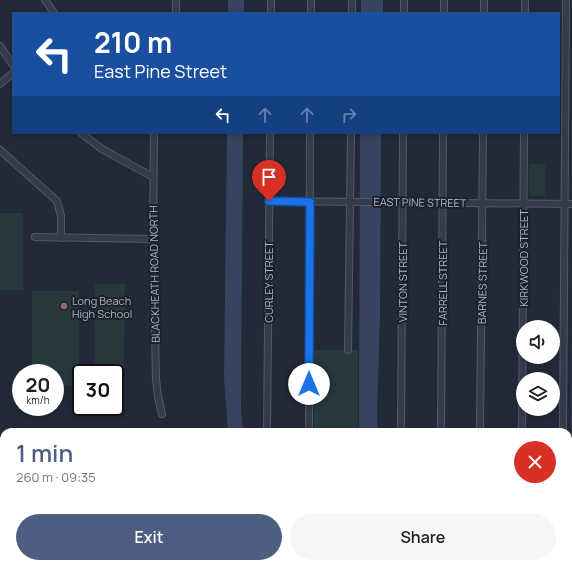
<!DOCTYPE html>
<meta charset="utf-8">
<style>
body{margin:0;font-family:Manrope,sans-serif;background:#f6f6f6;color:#202124;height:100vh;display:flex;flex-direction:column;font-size:15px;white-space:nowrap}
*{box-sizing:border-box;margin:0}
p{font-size:13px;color:#757577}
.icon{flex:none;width:22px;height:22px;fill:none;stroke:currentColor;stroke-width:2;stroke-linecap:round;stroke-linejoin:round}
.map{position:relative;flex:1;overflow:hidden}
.side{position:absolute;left:0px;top:428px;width:572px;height:140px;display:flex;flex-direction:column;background:#fff;border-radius:12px 12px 0 0;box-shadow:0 2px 6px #0003}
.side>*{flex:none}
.guide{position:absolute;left:12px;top:12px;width:548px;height:122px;border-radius:0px;box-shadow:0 2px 6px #0003;background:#1a4fa0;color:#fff;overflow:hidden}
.tools{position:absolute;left:516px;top:320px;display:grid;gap:8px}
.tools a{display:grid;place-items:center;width:44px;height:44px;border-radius:50%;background:#fff;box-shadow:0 2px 6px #0003;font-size:20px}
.speed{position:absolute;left:12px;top:364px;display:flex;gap:8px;font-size:20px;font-weight:700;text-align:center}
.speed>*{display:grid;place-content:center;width:52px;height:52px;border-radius:50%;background:#fff;box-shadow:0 2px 6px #0003;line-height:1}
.speed small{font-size:10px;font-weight:400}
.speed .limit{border:2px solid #111;border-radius:6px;background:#fff;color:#111}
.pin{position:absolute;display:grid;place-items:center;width:34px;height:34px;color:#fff;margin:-41px -17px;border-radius:50% 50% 50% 0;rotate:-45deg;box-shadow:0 0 4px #0007}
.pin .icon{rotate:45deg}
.me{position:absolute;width:44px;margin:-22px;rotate:0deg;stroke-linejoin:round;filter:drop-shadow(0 0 3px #0008)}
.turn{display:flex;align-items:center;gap:14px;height:84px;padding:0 16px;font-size:18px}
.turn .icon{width:52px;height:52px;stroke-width:2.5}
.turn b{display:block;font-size:28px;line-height:34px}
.lanes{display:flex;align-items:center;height:38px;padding:0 16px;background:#0003;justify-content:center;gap:20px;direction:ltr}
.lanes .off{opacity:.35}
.round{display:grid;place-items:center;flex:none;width:42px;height:42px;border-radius:21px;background:#f6f6f6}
.head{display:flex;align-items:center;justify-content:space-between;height:68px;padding:0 16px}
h1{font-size:24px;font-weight:600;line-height:30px;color:#4d5e82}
.button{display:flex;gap:8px;margin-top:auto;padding:8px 16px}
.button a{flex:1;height:46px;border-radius:24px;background:#4d5e82;color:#fff;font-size:16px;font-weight:600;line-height:46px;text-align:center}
.button a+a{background:#f6f6f6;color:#202124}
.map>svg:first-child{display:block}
.green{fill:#27393c}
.water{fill:#364460}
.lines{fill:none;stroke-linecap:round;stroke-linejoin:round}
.minor-casing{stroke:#535967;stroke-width:8}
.minor{stroke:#353c49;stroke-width:6}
.route-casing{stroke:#114b97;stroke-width:10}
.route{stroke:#1a73e8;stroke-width:7}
.education-dot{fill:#8d6e63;stroke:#1b212d;stroke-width:1.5}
.labels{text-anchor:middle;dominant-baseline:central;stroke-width:4;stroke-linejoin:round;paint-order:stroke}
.street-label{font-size:11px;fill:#b0b6c5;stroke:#1b212d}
.poi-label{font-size:11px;fill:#b0b6c5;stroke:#1b212d;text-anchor:start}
</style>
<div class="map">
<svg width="572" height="568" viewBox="0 0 572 568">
<rect width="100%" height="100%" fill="#222a38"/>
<g class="green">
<rect x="529" y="164" width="16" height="32"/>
<rect x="0" y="213" width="23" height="77"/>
<polygon points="95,284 125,284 124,377 120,380 115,380 115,373 95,373"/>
<polygon points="32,291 79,291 79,386 55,386 55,373 32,373"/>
<polygon points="314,350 358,350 358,432 320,432 319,428 314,428"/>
</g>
<g class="water">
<rect x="228" y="0" width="16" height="13"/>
<rect x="361" y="0" width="22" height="13"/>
<polygon points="227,133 243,133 241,408 243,432 228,432 224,378"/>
<polygon points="360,133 381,133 380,315 377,417 378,432 359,432"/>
<polygon points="572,325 572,568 0,568 0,460 4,460 4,564 568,564 568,450 571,449"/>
</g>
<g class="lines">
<defs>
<g id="minor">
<polyline points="45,0 54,13"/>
<polyline points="176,13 176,0"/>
<polyline points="271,13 271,0"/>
<polyline points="311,13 311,0"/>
<polyline points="352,13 352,0"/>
<polyline points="404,13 404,0"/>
<polyline points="444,13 444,0"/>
<polyline points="484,13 484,0"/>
<polyline points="525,13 525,0"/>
<polyline points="0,46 13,65"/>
<polyline points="0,84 13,73"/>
<polyline points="81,133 102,149 153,177"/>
<polyline points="154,133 153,239 156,379 158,397 162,414"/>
<polyline points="0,150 57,201 61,216 61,238"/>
<polyline points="269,201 572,204"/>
<polyline points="35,237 153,239"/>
<polyline points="348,350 351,133"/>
<polyline points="267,432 270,133"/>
<polyline points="309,432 310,133"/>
<polyline points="401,432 403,133"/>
<polyline points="441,432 443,133"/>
<polyline points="480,432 483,133"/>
<polyline points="522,432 524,133"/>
<polyline points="563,432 566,0"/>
</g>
</defs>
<use href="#minor" class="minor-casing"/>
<use href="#minor" class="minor"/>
</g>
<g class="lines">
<defs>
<polyline id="route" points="269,201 310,202 309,384"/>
</defs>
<use href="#route" class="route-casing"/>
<use href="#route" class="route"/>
</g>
<circle class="education-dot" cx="64" cy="306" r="4"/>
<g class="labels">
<g class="street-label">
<text transform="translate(420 202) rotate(1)">EAST PINE STREET</text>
<text transform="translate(523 258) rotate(-90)">KIRKWOOD STREET</text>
<text transform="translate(154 274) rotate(-91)">BLACKHEATH ROAD NORTH</text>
<text transform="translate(268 282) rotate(-90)">CURLEY STREET</text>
<text transform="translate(402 282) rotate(-90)">VINTON STREET</text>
<text transform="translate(442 283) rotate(-90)">FARRELL STREET</text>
<text transform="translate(482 283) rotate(-89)">BARNES STREET</text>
</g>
<g class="poi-label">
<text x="72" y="300">Long Beach<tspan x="72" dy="13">High School</tspan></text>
</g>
</g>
</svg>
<div class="tools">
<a><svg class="icon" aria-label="sound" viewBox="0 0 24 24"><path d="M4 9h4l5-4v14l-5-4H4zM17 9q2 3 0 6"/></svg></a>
<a><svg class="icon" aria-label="layers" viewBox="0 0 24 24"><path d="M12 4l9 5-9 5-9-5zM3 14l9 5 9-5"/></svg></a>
</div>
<div class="speed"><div>20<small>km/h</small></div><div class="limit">30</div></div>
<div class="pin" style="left:269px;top:201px;background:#d93025"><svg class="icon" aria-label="arrive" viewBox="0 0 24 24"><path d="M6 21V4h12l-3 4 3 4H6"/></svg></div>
<svg class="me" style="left:309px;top:384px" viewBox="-20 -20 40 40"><circle r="19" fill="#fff"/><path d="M0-13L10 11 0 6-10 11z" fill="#1a73e8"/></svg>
<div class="guide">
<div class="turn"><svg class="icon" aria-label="left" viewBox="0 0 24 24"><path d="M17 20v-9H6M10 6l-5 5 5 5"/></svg><div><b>210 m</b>East Pine Street</div></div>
<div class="lanes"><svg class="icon" aria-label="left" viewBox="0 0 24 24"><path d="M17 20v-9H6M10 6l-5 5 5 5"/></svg><svg class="icon off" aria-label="ahead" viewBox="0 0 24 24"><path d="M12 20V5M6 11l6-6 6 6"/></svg><svg class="icon off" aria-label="ahead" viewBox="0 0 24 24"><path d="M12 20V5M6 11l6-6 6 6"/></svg><svg class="icon off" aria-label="right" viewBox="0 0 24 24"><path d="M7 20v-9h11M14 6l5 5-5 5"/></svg></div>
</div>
<section class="side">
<div class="head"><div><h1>1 min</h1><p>260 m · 09:35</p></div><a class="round" style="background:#d93025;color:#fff"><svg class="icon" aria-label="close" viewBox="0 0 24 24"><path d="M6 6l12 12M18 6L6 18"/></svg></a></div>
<div class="button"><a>Exit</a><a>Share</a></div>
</section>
</div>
